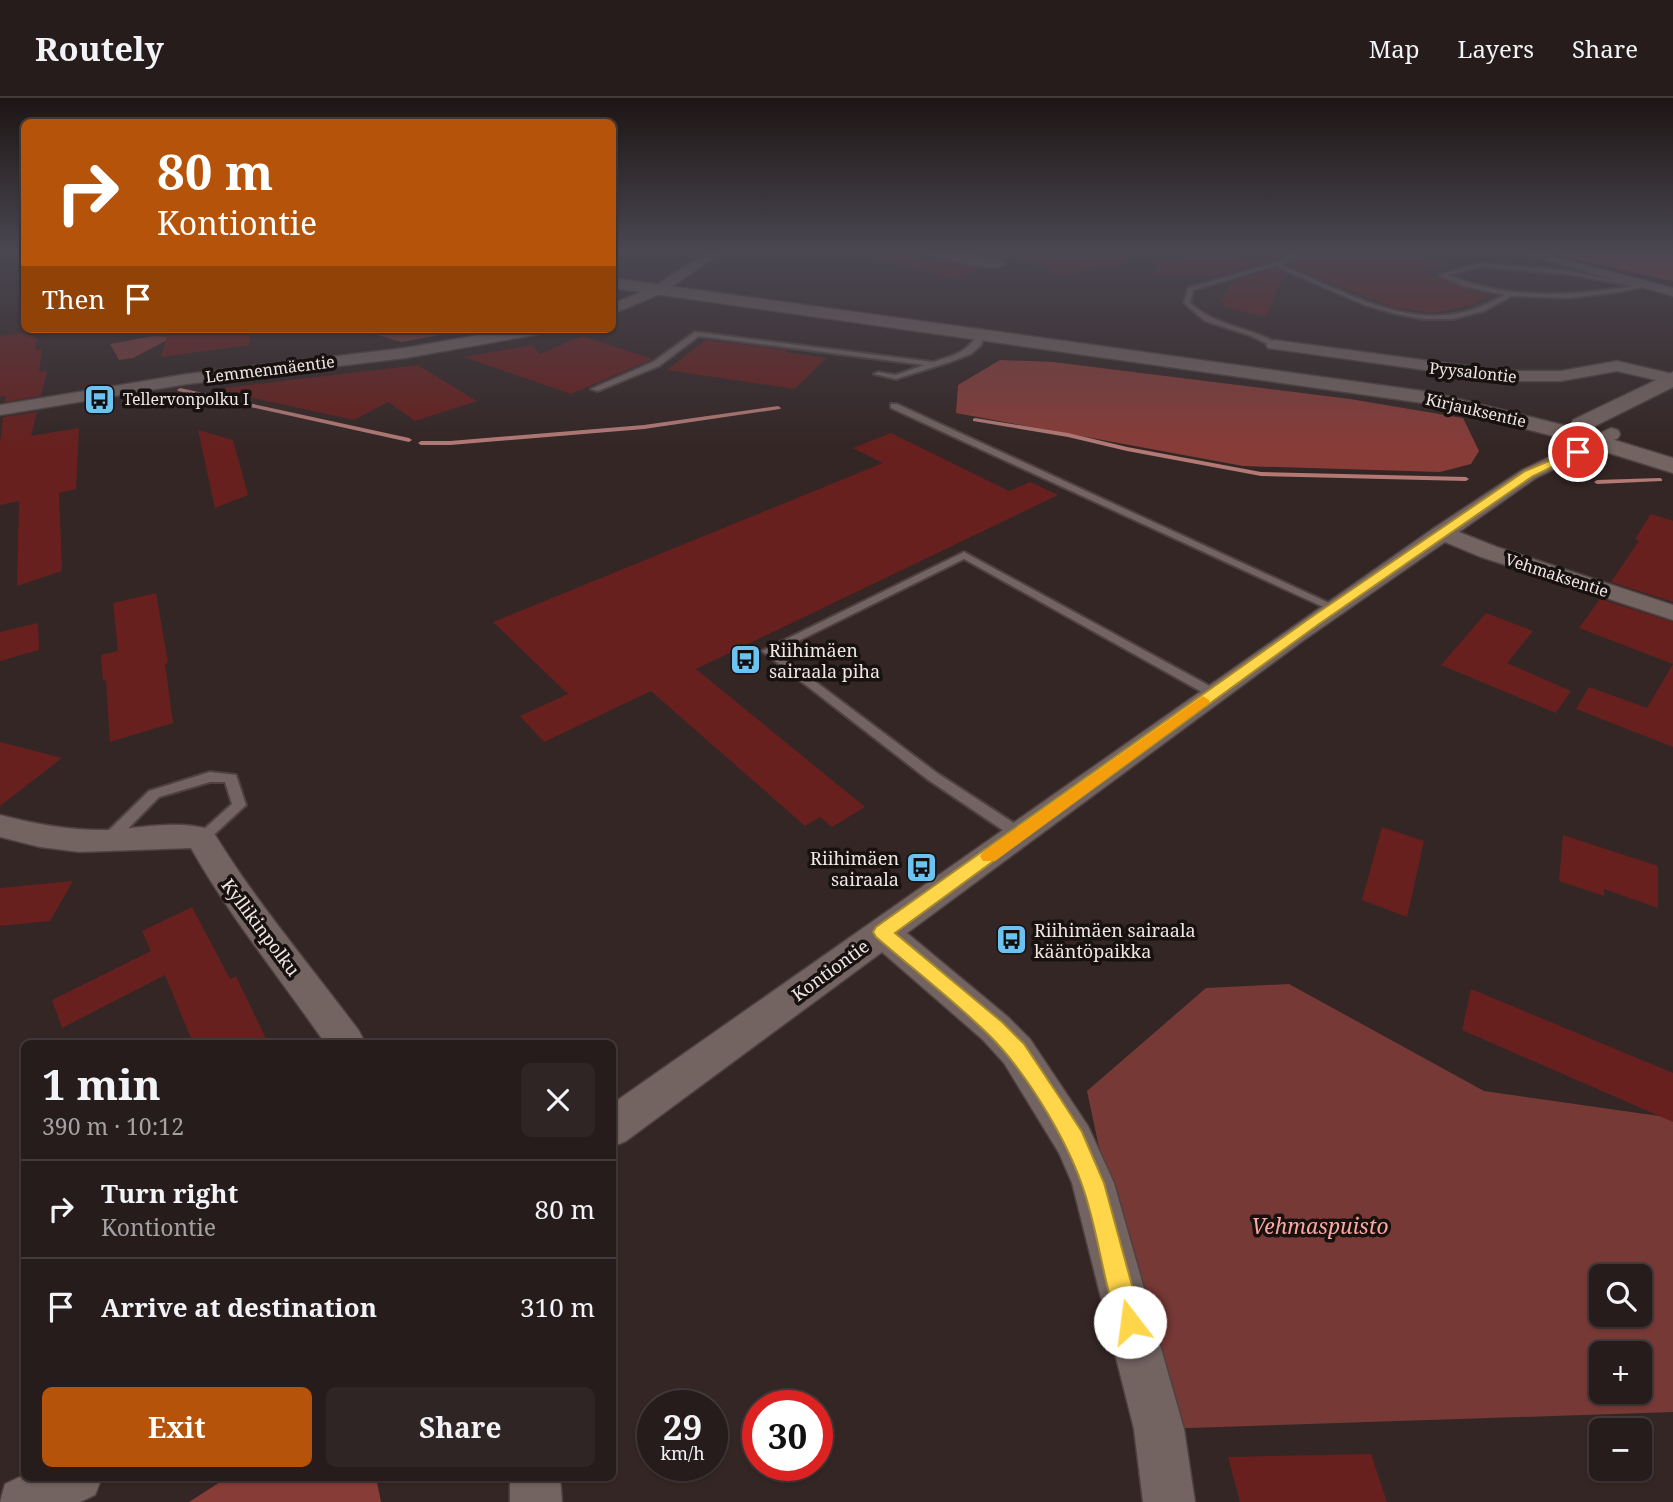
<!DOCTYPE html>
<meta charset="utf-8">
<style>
body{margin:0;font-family:"Noto Serif",serif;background:#2f2525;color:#f1f3f6;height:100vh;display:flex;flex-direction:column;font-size:26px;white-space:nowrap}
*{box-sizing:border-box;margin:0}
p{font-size:23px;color:#a4a1a3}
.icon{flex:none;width:38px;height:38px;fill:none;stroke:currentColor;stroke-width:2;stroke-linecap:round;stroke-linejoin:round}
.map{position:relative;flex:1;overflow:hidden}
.sheet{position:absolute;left:21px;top:942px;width:595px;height:441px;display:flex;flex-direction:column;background:#271c1c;border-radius:10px;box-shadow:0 2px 5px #0004,0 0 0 2px #433a3b}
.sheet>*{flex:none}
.top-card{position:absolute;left:21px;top:21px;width:595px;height:214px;border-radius:10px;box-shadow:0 2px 5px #0004,0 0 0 2px #433a3b;background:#b45309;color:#fff;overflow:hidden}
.controls{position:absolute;left:1589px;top:1166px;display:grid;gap:14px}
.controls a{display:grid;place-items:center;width:63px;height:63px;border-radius:10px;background:#271c1c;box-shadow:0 2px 5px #0004,0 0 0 2px #433a3b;font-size:35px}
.speed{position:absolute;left:637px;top:1292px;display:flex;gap:14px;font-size:35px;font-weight:700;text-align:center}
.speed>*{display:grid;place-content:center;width:91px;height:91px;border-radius:50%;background:#271c1c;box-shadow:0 2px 5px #0004,0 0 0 2px #433a3b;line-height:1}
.speed small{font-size:18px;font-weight:400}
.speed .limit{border:10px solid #d22;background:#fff;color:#111}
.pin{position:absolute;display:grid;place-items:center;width:60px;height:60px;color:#fff;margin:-30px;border:4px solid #fff;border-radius:50%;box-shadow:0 2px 7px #0007}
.me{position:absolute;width:77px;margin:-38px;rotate:345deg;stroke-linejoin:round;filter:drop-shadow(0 0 5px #0008)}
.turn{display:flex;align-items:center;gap:24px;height:147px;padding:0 21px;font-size:32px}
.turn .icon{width:91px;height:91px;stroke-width:2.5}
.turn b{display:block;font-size:49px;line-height:60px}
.then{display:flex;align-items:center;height:66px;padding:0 21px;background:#0003;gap:14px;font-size:26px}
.round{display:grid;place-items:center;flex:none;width:74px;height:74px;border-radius:10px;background:#2f2525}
.headline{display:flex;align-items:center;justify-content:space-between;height:119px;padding:0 21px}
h1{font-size:42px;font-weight:700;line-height:52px}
.action{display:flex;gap:14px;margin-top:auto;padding:14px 21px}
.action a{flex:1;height:80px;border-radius:10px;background:#b45309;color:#fff;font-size:28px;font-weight:700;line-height:80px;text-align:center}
.action a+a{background:#2f2525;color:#f1f3f6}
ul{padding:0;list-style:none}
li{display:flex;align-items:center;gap:21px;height:98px;padding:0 21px;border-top:2px solid #433a3b}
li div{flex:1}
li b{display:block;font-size:26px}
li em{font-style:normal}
header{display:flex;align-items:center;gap:42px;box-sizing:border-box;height:98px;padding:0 35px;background:#271c1c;border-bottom:2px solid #433a3b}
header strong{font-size:33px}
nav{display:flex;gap:38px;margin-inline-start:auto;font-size:24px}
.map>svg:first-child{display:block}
.green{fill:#773935;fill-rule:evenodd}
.forest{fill:#873c38}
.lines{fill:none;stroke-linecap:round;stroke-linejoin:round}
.stream{fill:#b27975;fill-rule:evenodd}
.building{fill:#67201e}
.service-casing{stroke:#4e4241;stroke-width:4}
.minor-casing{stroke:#4e4241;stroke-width:3}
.tertiary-casing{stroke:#4e4241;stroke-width:3}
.service{fill:#736361;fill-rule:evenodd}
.minor{fill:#736361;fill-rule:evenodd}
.tertiary{fill:#736361;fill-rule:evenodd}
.route{fill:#ffd54a;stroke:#a68a30;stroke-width:2}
.slow{fill:#f59e0b}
.labels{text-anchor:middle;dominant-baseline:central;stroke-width:7;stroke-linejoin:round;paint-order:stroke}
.far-street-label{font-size:16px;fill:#efe5e4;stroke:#171110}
.far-poi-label{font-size:16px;fill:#efe5e4;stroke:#171110;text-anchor:start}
.poi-label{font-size:18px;fill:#efe5e4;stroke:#171110;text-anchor:start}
.street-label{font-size:18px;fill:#efe5e4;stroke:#171110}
.near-park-label{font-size:21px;font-style:italic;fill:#ffa69e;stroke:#171110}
</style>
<header>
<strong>Routely</strong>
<nav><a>Map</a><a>Layers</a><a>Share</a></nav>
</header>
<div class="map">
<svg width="1673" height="1404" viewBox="0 0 1673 1404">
<rect width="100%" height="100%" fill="#342625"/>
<g class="green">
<polygon points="358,231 474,231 401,244"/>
<polygon points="153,238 173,239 133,260 119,262 110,246"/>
<path d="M1289 886 1484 993 1673 1020V1314L1159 1331 1087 993 1206 890ZM1601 1178H1640V1216H1601ZM1601 1255H1640V1293H1601Z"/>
</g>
<g class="forest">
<polygon points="1529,152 1673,152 1673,183"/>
<polygon points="1000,262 1053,264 1350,301 1463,320 1479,353 1471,366 1440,374 1243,368 956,315 958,287"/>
<polygon points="228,1379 376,1379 381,1404 189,1404"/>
</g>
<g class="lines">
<g class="stream">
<polygon points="180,290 409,340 412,342 409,344 178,293 177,292"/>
<polygon points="778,308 781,310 780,311 644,331 450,347 421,347 418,345 421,343 450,343 644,327"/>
<polygon points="975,320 1068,335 1127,349 1261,374 1466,379 1469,381 1466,383 1261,378 1127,353 1068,339 973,323 973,321"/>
<polygon points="1660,380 1662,381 1662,383 1597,386 1594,384 1597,382"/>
</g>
</g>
<g class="building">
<polygon points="876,152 917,152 921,158 981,171 955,182 875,159"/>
<polygon points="952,152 1125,152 1126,165 1058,177 1016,157 1004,162"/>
<polygon points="1226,152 1257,163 1258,156 1251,152 1294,152 1277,162 1223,177 1156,177 1155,163"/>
<polygon points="1308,152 1400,152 1455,167 1423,173 1462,190 1494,198 1473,204 1478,206 1434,215 1391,209 1287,167"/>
<polygon points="1277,170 1287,178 1283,178 1266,219 1223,209 1226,204 1220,203 1233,183"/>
<polygon points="169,231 249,231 250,247 161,259"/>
<polygon points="32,233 31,237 35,236 34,240 37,240 35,252 42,251 39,274 47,273 41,298 5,304 5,298 0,299 0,238"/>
<polygon points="582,238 653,261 571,296 464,259 532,247 540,256"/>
<polygon points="706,242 787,252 785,254 826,260 795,291 667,272"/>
<polygon points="418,267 477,303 415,323 388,304 354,322 225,294 225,290"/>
<polygon points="37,314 31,338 79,330 76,391 59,395 62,473 17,488 19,403 0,407 0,345 3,319"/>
<polygon points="198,332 233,342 248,397 215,410"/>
<polygon points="891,335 1009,393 1030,384 1058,397 696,571 865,709 832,729 820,719 805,728 651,593 544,644 520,618 568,596 493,524 883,365 853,350"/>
<polygon points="1651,416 1673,423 1673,504 1611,484 1639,443 1635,441"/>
<polygon points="156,495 168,565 165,566 173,625 110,644 106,582 103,583 101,557 118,553 113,505"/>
<polygon points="1600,501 1673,524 1673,649 1576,611 1589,589 1647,610 1673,566 1579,530"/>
<polygon points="1486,515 1533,533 1507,565 1571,593 1556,615 1441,567"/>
<polygon points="38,525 39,552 0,563 0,534"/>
<polygon points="0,644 62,660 0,708"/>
<polygon points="1382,729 1424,743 1407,819 1362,802"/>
<polygon points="1563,737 1658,768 1658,810 1604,791 1604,798 1559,783"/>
<polygon points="73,783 50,823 0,828 0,790"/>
<polygon points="192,809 230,881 236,878 268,945 193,945 165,877 62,930 52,902 151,853 142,833"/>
<polygon points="1471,891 1673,975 1673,1024 1462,932"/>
<polygon points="1371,1356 1387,1404 1240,1404 1228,1359"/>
</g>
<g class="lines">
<defs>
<g id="service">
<polygon points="928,152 940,152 930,155"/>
<path d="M1299 152H1306L1283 166 1285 169C1337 190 1397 226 1454 216 1473 213 1488 206 1504 197L1463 188 1439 177 1480 165 1565 172 1647 188 1619 194 1568 200 1512 198 1484 213 1453 221H1424L1396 216 1365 207 1281 171 1278 167 1193 192 1190 205C1215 228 1248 229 1277 245L1278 247 1274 249 1249 237 1205 223 1184 205 1188 190 1278 164ZM1480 169 1565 176 1633 188C1571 198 1507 202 1448 177Z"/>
<path d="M695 234 933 264C952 258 970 254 978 234L985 236 981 247 971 256 950 264 896 281 874 276 878 274 896 277 924 267 699 238 659 268 598 293 591 291 653 264Z"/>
<polygon points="891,306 897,306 1340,510 1334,513 1330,512 891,310"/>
<polygon points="964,454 1217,592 1219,595 1217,598 1209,598 964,461 776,554 937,675 1023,731 1025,735 1023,739 1013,739 927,681 762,553"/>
<polygon points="210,674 236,677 246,707 206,744 196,744 194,740 232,706 225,684 210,684 159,699 113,746 103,746 101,742 103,738 149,693"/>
</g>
<g id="minor">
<polygon points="710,152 724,152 665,194 612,216 612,206 655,188"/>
<path d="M920 152C933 151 997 159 1006 166 992 177 940 159 922 155Z"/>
<polygon points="1509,152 1528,152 1673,190 1673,198"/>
<polygon points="513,231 547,231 539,236 405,260 187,286 0,317 0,307 187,276 405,250"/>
<polygon points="1274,242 1504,273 1561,273 1617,263 1673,276 1673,286 1617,273 1561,283 1504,283 1268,250 1266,247"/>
<polygon points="1611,330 1618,332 1620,336 1618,340 1536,380 1459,434 1497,449 1673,507 1673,522 1481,459 1445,444 1304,542 907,835 1008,919 1030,941 1088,1028 1114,1085 1184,1331 1195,1404 1143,1404 1134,1331 1072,1085 1059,1055 1004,965 982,941 882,854 626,1043 612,1049 612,1006 1434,430 1522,372"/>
<path d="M0 717C35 726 72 733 108 732 143 730 177 721 212 732 255 803 310 867 359 933L365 945H325C280 880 230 819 191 750L80 754 40 749 0 739Z"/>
<polygon points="24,1377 24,1379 102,1379 95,1397 80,1404 0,1404 5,1386"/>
<polygon points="510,1379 560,1379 562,1404 510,1404"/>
</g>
<polygon id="tertiary" points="612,180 1430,294 1571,329 1573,322 1585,316 1673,274 1673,289 1585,333 1673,360 1673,375 1561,340 1430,306 612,190"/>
</defs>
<use href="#service" class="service-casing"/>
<use href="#minor" class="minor-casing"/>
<use href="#tertiary" class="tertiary-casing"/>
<use href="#service" class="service"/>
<use href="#minor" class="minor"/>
<use href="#tertiary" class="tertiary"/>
</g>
<linearGradient id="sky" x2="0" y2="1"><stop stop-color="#1d1514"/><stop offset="0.44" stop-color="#4a4751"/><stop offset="1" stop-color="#4a4751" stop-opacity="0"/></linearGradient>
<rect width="1673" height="348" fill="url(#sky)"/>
<path class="route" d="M1575 352 1583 354 1533 378 1319 526 895 835 1002 924 1024 946 1060 1000 1082 1034 1104 1085 1142 1224 1139 1232 1130 1236 1121 1232C1102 1185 1099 1132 1081 1084 1064 1037 1024 971 988 936 953 902 913 871 876 839L873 834 876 829 1310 520 1525 373Z"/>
<polygon class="slow" points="1203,598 1210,603 1208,606 995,763 983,763 980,758 983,754"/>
<defs>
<symbol id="bus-square" viewBox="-11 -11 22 22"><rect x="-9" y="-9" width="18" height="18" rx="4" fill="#6cc3f2" stroke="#171110"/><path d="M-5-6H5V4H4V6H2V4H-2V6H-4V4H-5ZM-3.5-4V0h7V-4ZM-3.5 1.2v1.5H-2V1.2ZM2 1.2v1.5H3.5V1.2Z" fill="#111"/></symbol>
</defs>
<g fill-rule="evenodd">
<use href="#bus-square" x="82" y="284" width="35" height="35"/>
<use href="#bus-square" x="728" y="544" width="35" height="35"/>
<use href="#bus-square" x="904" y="752" width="35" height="35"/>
<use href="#bus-square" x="994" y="824" width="35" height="35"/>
</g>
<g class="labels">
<g class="far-street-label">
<text transform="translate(270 271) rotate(-7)">Lemmenmäentie</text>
<text transform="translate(1473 274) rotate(6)">Pyysalontie</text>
<text transform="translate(1476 312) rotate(13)">Kirjauksentie</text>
<text transform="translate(1557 477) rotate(18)">Vehmaksentie</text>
</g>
<g class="far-poi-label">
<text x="123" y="301">Tellervonpolku I</text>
</g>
<g class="poi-label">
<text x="769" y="552">Riihimäen<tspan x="769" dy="21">sairaala piha</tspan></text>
<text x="899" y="760" text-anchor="end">Riihimäen<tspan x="899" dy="21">sairaala</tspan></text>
<text x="1034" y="832">Riihimäen sairaala<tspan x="1034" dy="21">kääntöpaikka</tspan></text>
</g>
<g class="street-label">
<text transform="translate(261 829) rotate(53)">Kyllikinpolku</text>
<text transform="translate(830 872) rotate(-36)">Kontiontie</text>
</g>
<g class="near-park-label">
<text x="1320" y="1128">Vehmaspuisto</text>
</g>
</g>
</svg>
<div class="controls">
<a><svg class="icon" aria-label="search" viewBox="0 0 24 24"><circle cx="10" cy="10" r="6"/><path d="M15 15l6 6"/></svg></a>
<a>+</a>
<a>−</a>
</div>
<div class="speed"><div>29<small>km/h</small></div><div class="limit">30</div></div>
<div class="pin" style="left:1578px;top:354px;background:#d93025"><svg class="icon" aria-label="arrive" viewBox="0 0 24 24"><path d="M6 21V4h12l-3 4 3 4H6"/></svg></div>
<svg class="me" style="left:1130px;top:1224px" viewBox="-20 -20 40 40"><circle r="19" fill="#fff"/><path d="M0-13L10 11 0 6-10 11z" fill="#ffd54a"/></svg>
<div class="top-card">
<div class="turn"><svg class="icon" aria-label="right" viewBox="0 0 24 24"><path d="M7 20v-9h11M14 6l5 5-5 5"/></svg><div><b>80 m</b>Kontiontie</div></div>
<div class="then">Then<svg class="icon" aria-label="arrive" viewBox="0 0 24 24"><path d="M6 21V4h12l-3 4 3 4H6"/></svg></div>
</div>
<section class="sheet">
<div class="headline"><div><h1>1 min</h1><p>390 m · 10:12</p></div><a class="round"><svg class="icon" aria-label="close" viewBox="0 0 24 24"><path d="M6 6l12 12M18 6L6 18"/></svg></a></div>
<ul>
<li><svg class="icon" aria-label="right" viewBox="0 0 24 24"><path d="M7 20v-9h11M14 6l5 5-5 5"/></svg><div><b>Turn right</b><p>Kontiontie</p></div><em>80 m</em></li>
<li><svg class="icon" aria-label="arrive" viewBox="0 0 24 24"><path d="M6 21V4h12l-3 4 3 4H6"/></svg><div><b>Arrive at destination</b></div><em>310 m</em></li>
</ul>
<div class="action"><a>Exit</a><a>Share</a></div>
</section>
</div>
